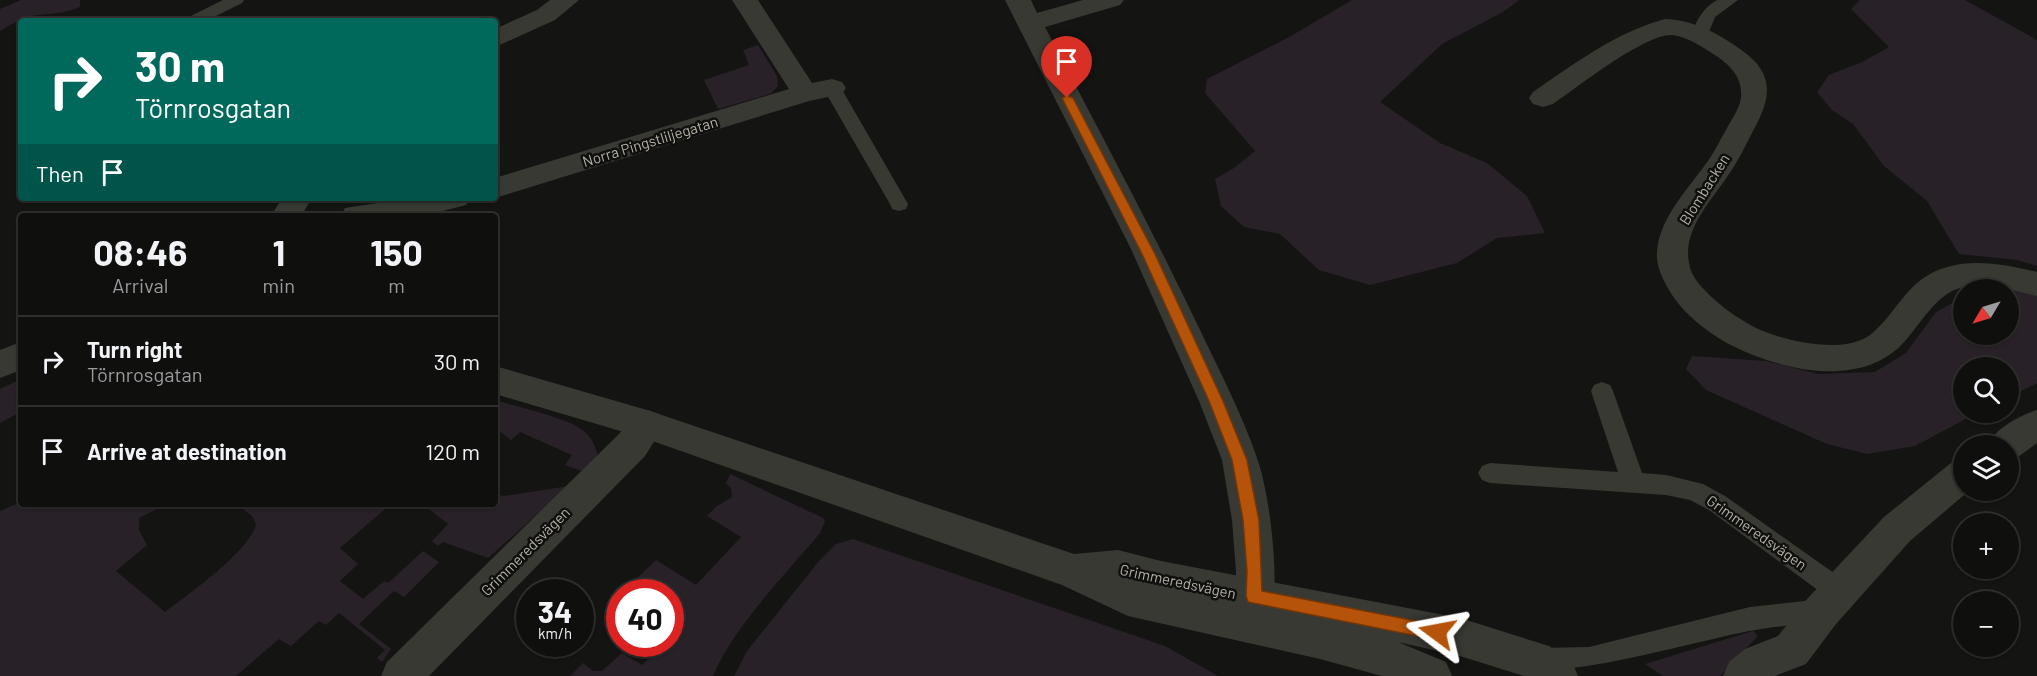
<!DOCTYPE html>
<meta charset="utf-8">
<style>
body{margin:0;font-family:Barlow,sans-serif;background:#1d1d1c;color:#f1f3f6;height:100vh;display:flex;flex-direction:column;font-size:22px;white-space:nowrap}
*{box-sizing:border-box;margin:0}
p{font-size:20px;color:#9b9c9e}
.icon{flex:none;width:33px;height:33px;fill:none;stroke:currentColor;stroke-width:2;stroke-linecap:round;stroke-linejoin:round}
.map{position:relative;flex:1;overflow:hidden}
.panel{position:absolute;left:18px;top:213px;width:480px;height:294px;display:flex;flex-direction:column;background:#0f0f0e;border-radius:6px;box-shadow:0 2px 4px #0004,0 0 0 2px #2f2f2e}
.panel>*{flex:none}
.hud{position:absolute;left:18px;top:18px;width:480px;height:183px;border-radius:6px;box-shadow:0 2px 4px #0004,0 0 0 2px #2f2f2e;background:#00695c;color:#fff;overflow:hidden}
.needle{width:39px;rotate:232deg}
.fabs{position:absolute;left:1953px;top:279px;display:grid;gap:12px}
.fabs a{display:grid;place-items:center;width:66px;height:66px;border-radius:50%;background:#0f0f0e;box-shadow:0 2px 4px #0004,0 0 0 2px #2f2f2e;font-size:30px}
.speed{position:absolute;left:516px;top:579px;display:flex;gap:12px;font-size:30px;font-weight:700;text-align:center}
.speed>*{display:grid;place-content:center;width:78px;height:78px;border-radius:50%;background:#0f0f0e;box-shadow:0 2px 4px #0004,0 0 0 2px #2f2f2e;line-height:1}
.speed small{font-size:15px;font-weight:400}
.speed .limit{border:9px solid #d22;background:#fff;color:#111}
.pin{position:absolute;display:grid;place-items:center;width:51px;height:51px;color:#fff;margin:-62px -26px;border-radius:50% 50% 50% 0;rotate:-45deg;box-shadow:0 0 6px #0007}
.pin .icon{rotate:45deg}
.me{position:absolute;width:66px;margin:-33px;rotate:283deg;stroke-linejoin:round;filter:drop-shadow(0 0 4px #0008)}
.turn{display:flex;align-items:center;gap:21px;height:126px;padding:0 18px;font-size:27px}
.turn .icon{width:78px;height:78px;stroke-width:2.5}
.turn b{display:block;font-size:42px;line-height:51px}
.then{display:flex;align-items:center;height:57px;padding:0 18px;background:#0003;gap:12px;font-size:22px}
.eta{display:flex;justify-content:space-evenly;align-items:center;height:102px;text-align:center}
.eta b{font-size:36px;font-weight:700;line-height:42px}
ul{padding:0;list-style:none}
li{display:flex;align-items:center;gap:18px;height:90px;padding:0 18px;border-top:2px solid #2f2f2e}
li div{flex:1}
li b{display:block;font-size:22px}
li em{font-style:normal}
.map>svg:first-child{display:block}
.green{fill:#292128}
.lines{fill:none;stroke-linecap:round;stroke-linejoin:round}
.service{fill:#393934;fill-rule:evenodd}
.minor{fill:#393934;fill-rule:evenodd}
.tertiary{fill:#393934;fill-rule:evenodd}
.route{fill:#b45309;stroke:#753606;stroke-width:1.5}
.labels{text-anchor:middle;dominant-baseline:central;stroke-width:5;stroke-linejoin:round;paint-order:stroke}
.street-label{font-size:15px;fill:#b5b1a4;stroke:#0f0f0e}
</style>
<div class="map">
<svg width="2037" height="676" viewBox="0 0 2037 676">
<rect width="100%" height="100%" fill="#141413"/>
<g class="green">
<path d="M21 0H80V7C64 14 49 13 32 16 20 19 10 25 0 31V9Z"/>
<polygon points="1352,0 1519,0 1503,12 1442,44 1380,102 1440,143 1487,163 1527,196 1545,233 1497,238 1457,263 1370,285 1319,270 1280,234 1244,227 1221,206 1215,179 1234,168 1255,151 1205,93 1207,79 1291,36"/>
<polygon points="1860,0 1965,0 2037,40 2037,266 2017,260 1959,254 1927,201 1884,166 1853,124 1832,110 1817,92 1829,75 1862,62 1889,47 1851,9"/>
<polygon points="758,45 777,76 778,86 770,94 718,109 704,80 749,65 743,50"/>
<polygon points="2009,290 2018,290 2037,296 2037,383 2009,397 2008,368 1964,368 1964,412 1977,413 1915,446 1867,454 1827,444 1706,390 1686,369 1692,356 1766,361 1818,374 1875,372 1906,353 1936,312 1963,297 1964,334 2008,334"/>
<polygon points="21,379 21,412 0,423 0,389"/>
<path d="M495 400C517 407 570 418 585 432 593 439 596 448 598 457L584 472 565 465 572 455 520 432 511 440 495 428Z"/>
<path d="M730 474 823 518 825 521 820 533C785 575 734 626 713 676H570L583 663 593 671H602L622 653 642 665 664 644H670V592H620L619 600 613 595 620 587 625 590 656 560 696 585 741 537 707 516 717 506 732 497 731 488 726 483Z"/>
<polygon points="569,486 488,558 443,542 438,546 432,541 448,524 423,504 495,504 495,494 504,496"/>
<path d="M21 502V504H167L139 518V530L147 545 116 571 165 612C189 594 248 552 256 525L252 516 237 504H287L295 509 301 504H391L340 548 358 564 340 581 363 599 384 581 388 583 423 551 439 562 404 597 394 591 359 624 391 649 382 662 377 658 385 650 339 613 326 625 319 621 291 646 279 639 236 676H0V511Z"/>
<polygon points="853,539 1165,646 1218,676 734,676 747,651 819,561 836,544"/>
<polygon points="1753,631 1756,633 1757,637 1720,676 1663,676 1645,664"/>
</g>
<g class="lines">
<g class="service">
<polygon points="223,0 244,0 242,3 206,21 185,21 187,18"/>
<path d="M1717 0H1738L1715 17 1706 39H1694L1692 35C1696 20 1703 8 1717 0Z"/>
<polygon points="832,83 838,84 841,88 908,204 906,209 899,211 892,209 890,204 823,88 826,84"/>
<polygon points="1602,382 1610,385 1613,391 1642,473 1666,475 1703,484 1725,496 1848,583 1851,591 1848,599 1839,602 1830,599 1709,510 1690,500 1666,495 1490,483 1482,480 1478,473 1482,466 1490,463 1618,472 1591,391 1594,385"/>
<path d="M1822 599 1831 603 1835 611 1831 619 1822 623C1798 625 1773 626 1749 631 1697 641 1577 676 1531 669L1527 660 1531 651 1540 648 1589 647 1750 607Z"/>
</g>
<g class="minor">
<polygon points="550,0 579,0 555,20 495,47 495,29 537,10"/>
<polygon points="732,0 758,0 812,83 832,79 842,82 846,88 842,94 809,101 505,195 495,198 494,198 495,178 789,89"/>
<path d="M1005 0H1031L1037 13 1083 0H1124L1120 5 1045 27C1097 127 1151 227 1200 330 1220 372 1242 414 1257 458 1271 497 1283 600 1267 637L1253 643 1239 637 1233 624 1236 571 1232 520 1222 460 1199 401 1131 249Z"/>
<path d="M1665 19C1693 20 1718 33 1740 49 1775 73 1772 97 1753 131 1746 144 1740 158 1731 171 1714 198 1682 228 1689 263 1691 278 1704 290 1715 300 1727 311 1741 320 1756 328 1783 341 1844 355 1870 335 1892 318 1905 287 1930 274 1964 256 2002 264 2037 272V296C2013 290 1981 280 1957 289 1936 296 1920 324 1906 340 1864 389 1785 372 1733 346 1709 334 1683 314 1669 290 1662 278 1656 266 1657 252 1659 217 1691 186 1710 158 1716 149 1720 140 1726 130 1731 120 1739 110 1741 98 1743 79 1732 67 1718 57 1705 49 1689 37 1673 35 1647 32 1576 88 1553 104L1543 107 1533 104 1529 98 1533 92C1574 64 1616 32 1665 19Z"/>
<polygon points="282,198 312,198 301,216 271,216"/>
<polygon points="410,198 471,198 466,205 423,216 341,216 345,208"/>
<polygon points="647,410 659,414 665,424 645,456 429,676 381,676 387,662 619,434 635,414"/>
</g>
<g class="tertiary">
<polygon points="21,342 21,370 0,378 0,350"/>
<polygon points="495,366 647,410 1074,554 1118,550 1161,561 1460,618 1549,646 1572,662 1578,676 1524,676 1460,656 1398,642 1446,662 1452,676 1382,676 1320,659 1128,616 1062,585 644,438 495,394"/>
<path d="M2037 410V443L2018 457 2008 460V446H1987C1996 428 2019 416 2037 410Z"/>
<polygon points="1964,459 1964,490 1970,490 1910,541 1836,624 1806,664 1775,676 1723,676 1729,662 1745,649 1778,636 1808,598 1884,517 1951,463"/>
</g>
</g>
<polygon class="route" points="1067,95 1073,98 1155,254 1223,401 1247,460 1259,520 1262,591 1437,625 1443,627 1445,632 1443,638 1437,640 1248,602 1246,596 1247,571 1243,520 1232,460 1209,401 1142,254 1062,98"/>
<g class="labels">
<g class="street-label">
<text transform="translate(650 141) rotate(-17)">Norra Pingstliljegatan</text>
<text transform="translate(1704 189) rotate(-58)">Blombacken</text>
<text transform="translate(1757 532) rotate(35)">Grimmeredsvägen</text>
<text transform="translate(525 551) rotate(-45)">Grimmeredsvägen</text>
<text transform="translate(1178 581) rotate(12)">Grimmeredsvägen</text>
</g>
</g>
</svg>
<div class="fabs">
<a><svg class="needle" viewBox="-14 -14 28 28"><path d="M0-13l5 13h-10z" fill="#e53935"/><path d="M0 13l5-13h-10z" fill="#9b9c9e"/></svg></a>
<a><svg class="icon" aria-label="search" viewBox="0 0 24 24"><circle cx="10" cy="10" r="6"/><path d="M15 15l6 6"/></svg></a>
<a><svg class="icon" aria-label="layers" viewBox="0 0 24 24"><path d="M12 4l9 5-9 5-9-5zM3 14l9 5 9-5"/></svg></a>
<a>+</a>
<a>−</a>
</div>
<div class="speed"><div>34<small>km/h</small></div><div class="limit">40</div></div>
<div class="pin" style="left:1067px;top:98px;background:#d93025"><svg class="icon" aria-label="arrive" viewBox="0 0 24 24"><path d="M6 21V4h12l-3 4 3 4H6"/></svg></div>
<svg class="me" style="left:1437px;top:632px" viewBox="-20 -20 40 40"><path d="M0-17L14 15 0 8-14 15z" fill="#b45309" stroke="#fff" stroke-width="4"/></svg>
<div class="hud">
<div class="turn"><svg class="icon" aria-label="right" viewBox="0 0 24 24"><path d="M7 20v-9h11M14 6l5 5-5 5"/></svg><div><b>30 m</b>Törnrosgatan</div></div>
<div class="then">Then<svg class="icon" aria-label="arrive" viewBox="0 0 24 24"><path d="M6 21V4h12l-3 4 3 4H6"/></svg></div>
</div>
<section class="panel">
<div class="eta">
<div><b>08:46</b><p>Arrival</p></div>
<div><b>1</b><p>min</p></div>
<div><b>150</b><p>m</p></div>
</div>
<ul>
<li><svg class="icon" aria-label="right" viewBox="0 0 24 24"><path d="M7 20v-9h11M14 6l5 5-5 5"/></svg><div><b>Turn right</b><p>Törnrosgatan</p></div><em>30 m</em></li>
<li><svg class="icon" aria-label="arrive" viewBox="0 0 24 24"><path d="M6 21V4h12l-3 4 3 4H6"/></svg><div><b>Arrive at destination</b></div><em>120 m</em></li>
</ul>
</section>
</div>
